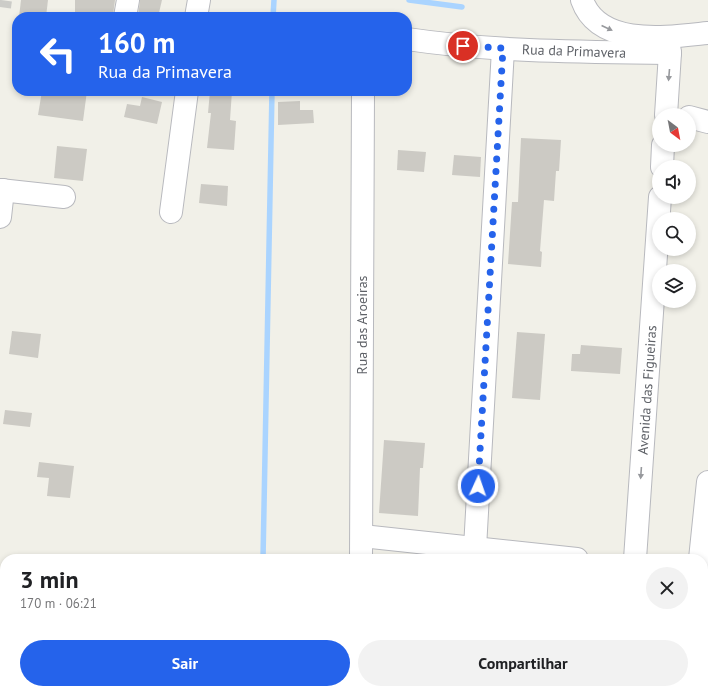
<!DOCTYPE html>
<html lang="pt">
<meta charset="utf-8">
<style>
body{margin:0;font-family:"PT Sans",sans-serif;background:#f2f2f2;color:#202124;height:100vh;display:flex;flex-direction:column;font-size:15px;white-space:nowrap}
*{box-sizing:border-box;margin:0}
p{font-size:13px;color:#757577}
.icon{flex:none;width:22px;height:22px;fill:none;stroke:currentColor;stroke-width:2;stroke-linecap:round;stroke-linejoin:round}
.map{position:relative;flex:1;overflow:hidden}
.drawer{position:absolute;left:0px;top:554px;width:708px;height:140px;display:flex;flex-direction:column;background:#fff;border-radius:16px 16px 0 0;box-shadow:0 2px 6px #0003}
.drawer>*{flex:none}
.guide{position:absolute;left:12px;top:12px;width:400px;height:84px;border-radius:16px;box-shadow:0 2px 6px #0003;background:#2563eb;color:#fff;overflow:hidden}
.needle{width:26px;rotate:148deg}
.controls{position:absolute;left:652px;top:108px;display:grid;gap:8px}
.controls a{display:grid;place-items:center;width:44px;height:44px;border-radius:50%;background:#fff;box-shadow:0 2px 6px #0003;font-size:20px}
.pin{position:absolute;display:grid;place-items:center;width:34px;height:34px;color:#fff;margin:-17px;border:2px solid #fff;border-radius:50%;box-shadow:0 1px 4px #0007}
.me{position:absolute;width:44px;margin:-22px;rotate:3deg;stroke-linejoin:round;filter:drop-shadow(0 0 3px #0008)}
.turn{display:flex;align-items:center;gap:14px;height:84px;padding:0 20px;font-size:18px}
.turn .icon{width:52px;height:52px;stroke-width:2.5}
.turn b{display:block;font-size:28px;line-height:34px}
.round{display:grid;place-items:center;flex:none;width:42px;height:42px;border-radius:21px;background:#f2f2f2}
.headline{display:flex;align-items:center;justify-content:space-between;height:68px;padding:0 20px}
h1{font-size:24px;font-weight:700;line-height:30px}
.primary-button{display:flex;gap:8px;margin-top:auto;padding:8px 20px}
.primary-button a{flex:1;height:46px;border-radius:24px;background:#2563eb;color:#fff;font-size:16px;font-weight:700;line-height:46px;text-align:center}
.primary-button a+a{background:#f2f2f2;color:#202124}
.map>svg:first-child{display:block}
.green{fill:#c4e9c6}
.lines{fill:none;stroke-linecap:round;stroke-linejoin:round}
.stream{stroke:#aad4ff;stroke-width:5.5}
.building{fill:#cccac4}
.minor-tunnel{stroke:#ccccc8;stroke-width:22;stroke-dasharray:22 11;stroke-linecap:butt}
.minor-casing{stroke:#b8b9be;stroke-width:24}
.minor{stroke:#fff;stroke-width:22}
.oneway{fill:#97999d}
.route{stroke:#2563eb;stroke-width:7;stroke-dasharray:0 12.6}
.labels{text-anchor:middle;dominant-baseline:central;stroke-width:3;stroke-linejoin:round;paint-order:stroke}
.street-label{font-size:14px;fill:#5f6268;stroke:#fff}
</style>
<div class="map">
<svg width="708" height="694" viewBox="0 0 708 694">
<rect width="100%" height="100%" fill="#f1f0e8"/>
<polygon class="green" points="380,689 471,689 468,694 379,694"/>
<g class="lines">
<g class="stream">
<polyline points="409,0 462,7"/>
<polyline points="273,17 274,0"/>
<polyline points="263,559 272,91"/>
<polyline points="261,694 261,689"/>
</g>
</g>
<g class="building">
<polygon points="21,0 48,0 46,17 19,17"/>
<polygon points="75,0 115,0 113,15 75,14"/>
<polygon points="140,0 162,0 158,17 138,17"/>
<polygon points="42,91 87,91 83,121 38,115"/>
<polygon points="210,91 232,91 230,120 236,121 234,150 207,148 211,113 208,113"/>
<polygon points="142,97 162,102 157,124 124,117 127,104 140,106"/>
<polygon points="300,101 300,110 313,110 314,123 278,125 278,102"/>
<polygon points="521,138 561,140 559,171 556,171 554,201 544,200 540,251 542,252 541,267 508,264 512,202 518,202"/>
<polygon points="57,146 87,149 83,181 54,178"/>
<polygon points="398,150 426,152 424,172 397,170"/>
<polygon points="454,155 481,157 480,177 452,175"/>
<polygon points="201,184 228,186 227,206 199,203"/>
<polygon points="12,331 41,334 38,358 9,354"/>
<polygon points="517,332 545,334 540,400 512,398"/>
<polygon points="581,345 622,348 620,374 571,371 572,354 580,354"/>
<polygon points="5,410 32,413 30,427 3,424"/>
<polygon points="384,440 425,443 423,468 420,468 418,516 379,513"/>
<polygon points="39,462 74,466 70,498 47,496 49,478 37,477"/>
</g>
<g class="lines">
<polyline class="minor-tunnel" points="0,7 1,0"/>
<defs>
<g id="minor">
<path d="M582 0C599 48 668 37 708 33"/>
<polyline points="125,17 128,0"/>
<polyline points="196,17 199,0"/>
<path d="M407 39C494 52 583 52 670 53"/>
<polyline points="666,115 670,53 668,38"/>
<polyline points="689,117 708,122"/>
<polyline points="662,167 663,145"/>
<polyline points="0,190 64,197"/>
<polyline points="171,212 187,91"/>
<polyline points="0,217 3,190"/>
<polyline points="362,536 577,559"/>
<polyline points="475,548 503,49"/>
<polyline points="361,559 363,91"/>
<polyline points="635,559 660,197"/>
<polyline points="700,559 708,482"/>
<polyline points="703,574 708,575"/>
<polyline points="360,694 360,689"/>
<polyline points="478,694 481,689"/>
<polyline points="678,694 679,689"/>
</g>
</defs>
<use href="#minor" class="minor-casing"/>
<use href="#minor" class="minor"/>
</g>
<defs><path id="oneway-solid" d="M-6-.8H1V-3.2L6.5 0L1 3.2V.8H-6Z"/></defs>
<g class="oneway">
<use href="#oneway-solid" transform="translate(607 28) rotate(25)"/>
<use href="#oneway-solid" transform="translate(669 75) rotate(95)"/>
<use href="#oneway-solid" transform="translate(641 473) rotate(94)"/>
</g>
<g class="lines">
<polyline class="route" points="463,46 503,48 478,486"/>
</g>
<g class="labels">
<g class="street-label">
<text transform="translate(574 51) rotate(2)">Rua da Primavera</text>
<text transform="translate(362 325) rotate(-90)">Rua das Aroeiras</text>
<text transform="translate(647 390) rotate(-86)">Avenida das Figueiras</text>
</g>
</g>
</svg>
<div class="controls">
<a><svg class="needle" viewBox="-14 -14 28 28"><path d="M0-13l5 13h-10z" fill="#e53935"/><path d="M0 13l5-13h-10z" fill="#757577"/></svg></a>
<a><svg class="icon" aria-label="sound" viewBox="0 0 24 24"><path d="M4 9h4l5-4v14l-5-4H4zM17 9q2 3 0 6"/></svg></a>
<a><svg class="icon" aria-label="search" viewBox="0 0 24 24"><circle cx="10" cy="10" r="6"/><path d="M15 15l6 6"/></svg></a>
<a><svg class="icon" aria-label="layers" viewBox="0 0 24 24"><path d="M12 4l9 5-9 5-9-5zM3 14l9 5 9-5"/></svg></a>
</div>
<div class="pin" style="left:463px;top:46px;background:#d93025"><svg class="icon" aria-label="arrive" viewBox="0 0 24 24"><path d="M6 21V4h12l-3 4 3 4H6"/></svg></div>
<svg class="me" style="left:478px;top:486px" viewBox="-20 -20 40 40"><circle r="17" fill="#2563eb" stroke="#fff" stroke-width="3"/><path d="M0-11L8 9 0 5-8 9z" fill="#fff"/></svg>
<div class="guide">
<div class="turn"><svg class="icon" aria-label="left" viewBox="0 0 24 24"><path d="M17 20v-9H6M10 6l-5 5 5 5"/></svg><div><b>160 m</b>Rua da Primavera</div></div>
</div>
<section class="drawer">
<div class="headline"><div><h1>3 min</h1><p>170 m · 06:21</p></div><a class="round"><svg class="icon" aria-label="close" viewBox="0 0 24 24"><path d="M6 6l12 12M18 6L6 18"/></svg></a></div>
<div class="primary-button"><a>Sair</a><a>Compartilhar</a></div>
</section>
</div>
